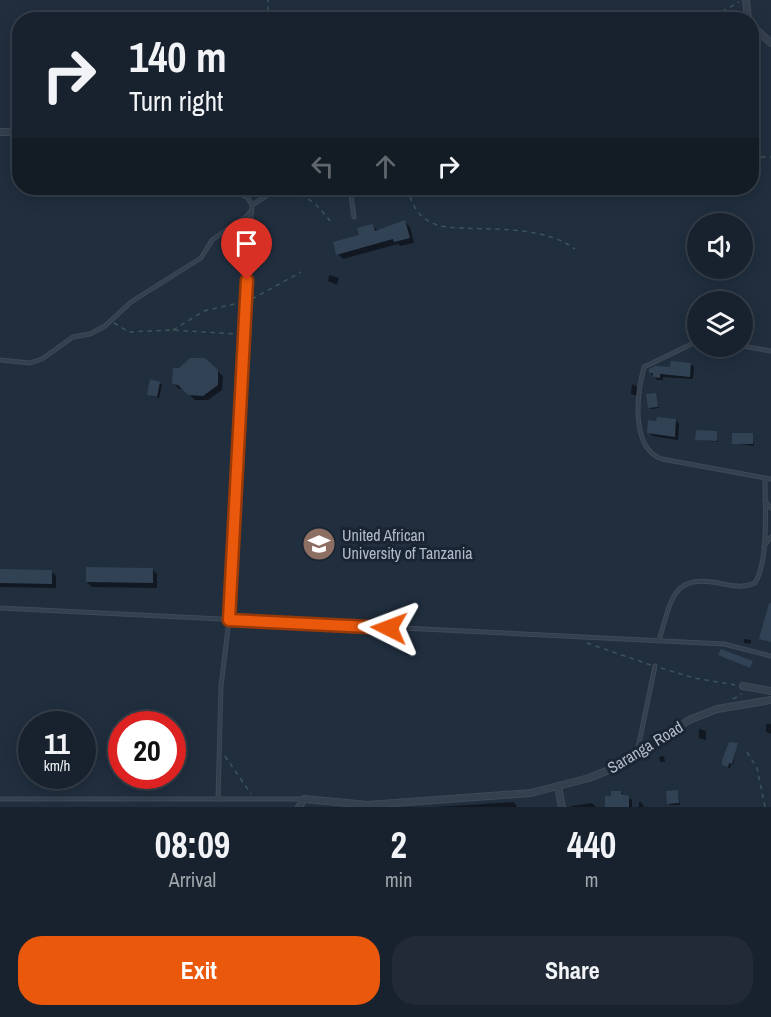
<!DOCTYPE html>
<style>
body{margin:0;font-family:"Archivo Narrow",sans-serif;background:#212a36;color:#f1f3f6;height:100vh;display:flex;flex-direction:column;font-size:22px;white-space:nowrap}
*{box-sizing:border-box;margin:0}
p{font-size:20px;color:#9fa4aa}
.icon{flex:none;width:33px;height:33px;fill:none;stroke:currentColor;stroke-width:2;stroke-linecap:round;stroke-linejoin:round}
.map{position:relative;height:807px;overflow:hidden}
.details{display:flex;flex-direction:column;background:#18222e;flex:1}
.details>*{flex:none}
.guide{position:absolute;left:12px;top:12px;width:747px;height:183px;border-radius:24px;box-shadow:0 3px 15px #0003,0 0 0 2px #363f4a;background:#18222e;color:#f1f3f6;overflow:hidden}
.fabs{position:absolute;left:687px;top:213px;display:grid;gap:12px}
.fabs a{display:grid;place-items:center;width:66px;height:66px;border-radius:50%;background:#18222e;box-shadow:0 3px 15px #0003,0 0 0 2px #363f4a;font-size:30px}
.speed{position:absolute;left:18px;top:711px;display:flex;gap:12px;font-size:30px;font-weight:700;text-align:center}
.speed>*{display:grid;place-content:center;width:78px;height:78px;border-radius:50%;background:#18222e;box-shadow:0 3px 15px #0003,0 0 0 2px #363f4a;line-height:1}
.speed small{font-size:15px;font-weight:400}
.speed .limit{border:9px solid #d22;background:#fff;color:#111}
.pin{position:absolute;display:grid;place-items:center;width:51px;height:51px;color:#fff;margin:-62px -26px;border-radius:50% 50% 50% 0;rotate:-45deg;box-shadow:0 0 6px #0007}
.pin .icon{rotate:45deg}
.me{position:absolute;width:66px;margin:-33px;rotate:273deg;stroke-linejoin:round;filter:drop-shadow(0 0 4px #0008)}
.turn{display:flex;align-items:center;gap:21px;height:126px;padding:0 18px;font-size:27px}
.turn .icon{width:78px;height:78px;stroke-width:2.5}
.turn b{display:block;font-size:42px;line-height:51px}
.lanes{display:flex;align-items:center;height:57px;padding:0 18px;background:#0003;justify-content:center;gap:30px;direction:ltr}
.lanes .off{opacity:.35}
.eta{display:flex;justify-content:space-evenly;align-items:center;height:102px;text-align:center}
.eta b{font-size:36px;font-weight:700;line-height:42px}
.action{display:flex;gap:12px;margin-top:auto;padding:12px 18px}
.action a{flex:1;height:69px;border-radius:24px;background:#ea580c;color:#fff;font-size:24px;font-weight:700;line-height:69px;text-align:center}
.action a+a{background:#212a36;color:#f1f3f6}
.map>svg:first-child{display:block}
.shadow{fill:#0007}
.building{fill:#324255}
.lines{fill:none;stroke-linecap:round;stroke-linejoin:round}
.service-casing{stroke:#3e4957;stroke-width:5}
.minor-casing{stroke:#3e4957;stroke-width:8}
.path{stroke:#3b5657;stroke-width:1.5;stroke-dasharray:4.5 4.5;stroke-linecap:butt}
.service{stroke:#34404e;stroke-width:3}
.minor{stroke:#34404e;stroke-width:6}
.route-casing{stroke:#983908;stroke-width:15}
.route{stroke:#ea580c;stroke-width:10}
.labels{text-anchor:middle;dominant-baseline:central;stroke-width:6;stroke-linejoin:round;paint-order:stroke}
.poi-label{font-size:16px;fill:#b0baca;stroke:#1a2533;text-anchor:start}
.street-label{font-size:16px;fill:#b0baca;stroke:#1a2533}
</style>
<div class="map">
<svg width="771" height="807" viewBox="0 0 771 807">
<rect width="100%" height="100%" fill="#202e3e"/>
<g class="shadow">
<polygon points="405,222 410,227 414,243 400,246 398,244 343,259 338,254 373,226 378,231"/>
<polygon points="329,275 339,278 337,285 328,281"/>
<polygon points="691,364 694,367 693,379 663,377 663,380 657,380 651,373"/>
<polygon points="217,371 223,376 222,390 208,400 195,400 184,389 179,389 174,384"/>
<polygon points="160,383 162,385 159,398 150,396 148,394"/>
<polygon points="632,384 638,387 637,396 631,394"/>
<polygon points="655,394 659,408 651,409 649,407"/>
<polygon points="676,420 679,424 678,440 653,436 649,433"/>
<polygon points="716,432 718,442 697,439"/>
<polygon points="752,434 754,446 733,443"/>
<polygon points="152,569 157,574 157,588 92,587 87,582"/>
<polygon points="0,571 51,571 56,576 56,588 0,587"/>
<polygon points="744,639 751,640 751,644 744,643"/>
<polygon points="766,724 771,724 771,734 766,732"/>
<polygon points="699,729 706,731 706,740 699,738"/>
<polygon points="737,744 733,765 731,764 730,768 725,766"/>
<polygon points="664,756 665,762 660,762 659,757"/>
<polygon points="620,792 632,800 632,807 609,807 612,797"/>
<polygon points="678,792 680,805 670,805 668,803"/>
<polygon points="514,802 517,807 435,807"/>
<polygon points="639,802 641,802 644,807 639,807"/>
<polygon points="592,803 596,807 571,807 571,806"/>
</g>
<g class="building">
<polygon points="405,220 410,238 394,242 393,239 336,255 333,242 359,235 357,228 373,224 375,231"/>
<polygon points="190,358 205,358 218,370 218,385 203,396 188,395 178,385 172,384 173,368 179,368"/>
<polygon points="671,361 691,363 690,377 660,374 660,378 653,377 653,373 649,373 649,369 655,366 670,367"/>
<polygon points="150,379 160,382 157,397 147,395"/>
<polygon points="656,393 658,407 648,408 646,394"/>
<polygon points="657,417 676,419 675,437 647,433 648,420 656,421"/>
<polygon points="696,430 717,431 717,441 695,440"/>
<rect x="732" y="433" width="21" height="11"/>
<polygon points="86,567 153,568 153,583 86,582"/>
<polygon points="0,569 52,570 52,584 0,583"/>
<polygon points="769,603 771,603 771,642 759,639"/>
<polygon points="721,649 753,661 750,668 718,655"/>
<polygon points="729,742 738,743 732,764 729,763 728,767 722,765 722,760"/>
<polygon points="678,790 679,803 667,804 666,791"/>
<polygon points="611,791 621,791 621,794 629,796 629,807 605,807 605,796 611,796"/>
</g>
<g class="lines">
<defs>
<g id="service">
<polyline points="350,188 354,217"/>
<polyline points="252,205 279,188"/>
<path d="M698 341 644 367C637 393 630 448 662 459L771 479"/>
<polyline points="742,346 771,351"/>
<polyline points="0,360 30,363 42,359 73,337 90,334 105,326 131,302 201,258 212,240 247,216 250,212"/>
<polyline points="765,501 771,508"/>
<polyline points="764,546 771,537"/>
<polyline points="0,608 724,644 771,656"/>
<path d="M659 640C672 600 671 572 723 584 735 586 743 588 755 583 769 560 765 506 765 478"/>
<polyline points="637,753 655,666"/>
<polyline points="0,799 302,799"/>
<polyline points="218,799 221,686 229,620 242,335 252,205 248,198 229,188"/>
</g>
<g id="minor">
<polyline points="746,0 748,20"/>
<polyline points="752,26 771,43"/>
<polyline points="0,132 20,132"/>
<polyline points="743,686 771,691"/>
<polyline points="558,786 562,807"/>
<polyline points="299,807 304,799 368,805 531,793 589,778 621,765 689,720 717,709 771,700"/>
</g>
</defs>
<use href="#service" class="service-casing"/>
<use href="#minor" class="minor-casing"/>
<g class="path">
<polyline points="268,20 268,0"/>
<polyline points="706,20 739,2"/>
<polyline points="752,157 771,157"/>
<path d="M408 188C411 203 417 216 432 223 443 228 453 227 464 228 501 230 545 227 575 249"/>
<path d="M283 190C307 196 314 200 330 221"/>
<polyline points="252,299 301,272"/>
<polyline points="114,323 129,332 173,330 236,334"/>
<polyline points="173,330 204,311 239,303"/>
<polyline points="587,643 651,665"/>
<polyline points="661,668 694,678 735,685"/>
<polyline points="733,699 742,694"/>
<polyline points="747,752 757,768 765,807"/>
<polyline points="225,756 251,794"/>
</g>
<use href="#service" class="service"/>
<use href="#minor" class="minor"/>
</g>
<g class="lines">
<defs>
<polyline id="route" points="247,280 229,620 389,628"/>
</defs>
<use href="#route" class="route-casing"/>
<use href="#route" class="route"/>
</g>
<defs>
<symbol id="university-disc" viewBox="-11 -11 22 22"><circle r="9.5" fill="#8d6e63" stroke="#1a2533"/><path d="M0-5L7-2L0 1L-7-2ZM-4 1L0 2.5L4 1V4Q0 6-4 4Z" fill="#fff"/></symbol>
</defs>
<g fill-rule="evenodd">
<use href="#university-disc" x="300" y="525" width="38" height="38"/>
</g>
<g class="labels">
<g class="poi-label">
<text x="342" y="535">United African<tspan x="342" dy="18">University of Tanzania</tspan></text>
</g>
<g class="street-label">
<text transform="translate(645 747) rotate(-31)">Saranga Road</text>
</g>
</g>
</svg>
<div class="fabs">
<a><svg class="icon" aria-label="sound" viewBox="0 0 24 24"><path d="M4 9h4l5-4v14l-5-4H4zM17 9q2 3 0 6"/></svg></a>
<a><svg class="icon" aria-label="layers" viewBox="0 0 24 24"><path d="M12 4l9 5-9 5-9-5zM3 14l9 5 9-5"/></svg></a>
</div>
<div class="speed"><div>11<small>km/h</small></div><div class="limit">20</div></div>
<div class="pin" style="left:247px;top:280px;background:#d93025"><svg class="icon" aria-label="arrive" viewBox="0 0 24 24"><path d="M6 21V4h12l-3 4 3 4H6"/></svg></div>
<svg class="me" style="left:389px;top:628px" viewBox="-20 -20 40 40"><path d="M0-17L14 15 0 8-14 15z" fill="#ea580c" stroke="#fff" stroke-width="4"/></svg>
<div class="guide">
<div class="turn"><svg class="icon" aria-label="right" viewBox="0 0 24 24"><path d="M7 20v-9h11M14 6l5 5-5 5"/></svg><div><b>140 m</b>Turn right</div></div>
<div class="lanes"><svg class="icon off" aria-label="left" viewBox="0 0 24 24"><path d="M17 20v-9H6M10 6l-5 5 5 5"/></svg><svg class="icon off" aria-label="ahead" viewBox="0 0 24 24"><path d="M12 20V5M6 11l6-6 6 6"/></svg><svg class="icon" aria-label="right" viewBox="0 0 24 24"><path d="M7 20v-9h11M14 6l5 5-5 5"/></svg></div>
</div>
</div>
<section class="details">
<div class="eta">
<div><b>08:09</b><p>Arrival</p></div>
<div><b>2</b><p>min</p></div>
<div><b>440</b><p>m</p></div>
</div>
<div class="action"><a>Exit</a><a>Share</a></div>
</section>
